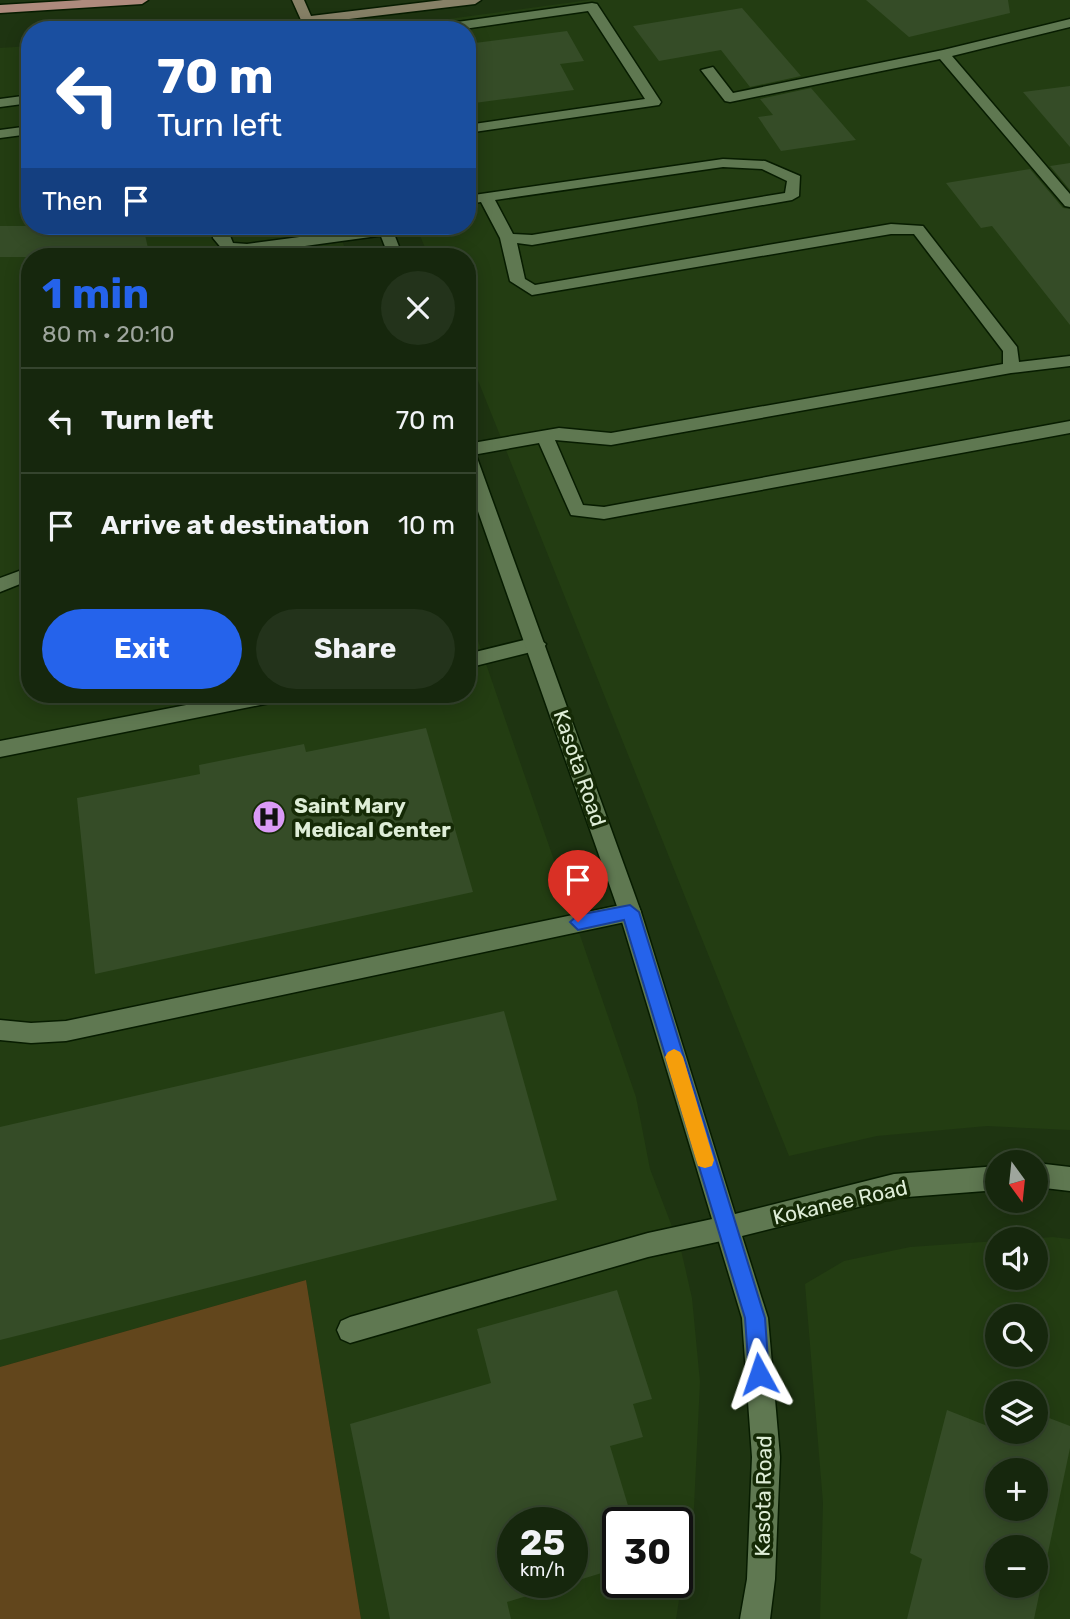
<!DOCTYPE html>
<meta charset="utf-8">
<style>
body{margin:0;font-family:Rubik,sans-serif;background:#23331b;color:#f1f3f6;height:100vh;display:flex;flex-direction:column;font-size:26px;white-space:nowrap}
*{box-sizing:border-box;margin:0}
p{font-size:23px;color:#9ea59d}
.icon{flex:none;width:38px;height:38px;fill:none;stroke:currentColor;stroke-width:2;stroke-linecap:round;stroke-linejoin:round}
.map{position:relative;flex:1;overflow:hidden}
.details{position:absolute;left:21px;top:248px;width:455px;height:455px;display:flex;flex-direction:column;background:#16270d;border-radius:28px;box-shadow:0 4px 18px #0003,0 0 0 2px #35442e}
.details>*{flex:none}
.top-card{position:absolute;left:21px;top:21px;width:455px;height:214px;border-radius:28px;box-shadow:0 4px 18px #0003,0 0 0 2px #35442e;background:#1a4fa0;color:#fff;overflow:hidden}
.needle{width:46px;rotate:165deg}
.tools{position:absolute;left:985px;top:1150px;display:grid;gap:14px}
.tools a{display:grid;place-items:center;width:63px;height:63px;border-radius:50%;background:#16270d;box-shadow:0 4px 18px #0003,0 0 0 2px #35442e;font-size:35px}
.speed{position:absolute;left:497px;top:1507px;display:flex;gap:14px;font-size:35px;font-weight:700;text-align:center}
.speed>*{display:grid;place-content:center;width:91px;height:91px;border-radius:50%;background:#16270d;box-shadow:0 4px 18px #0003,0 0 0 2px #35442e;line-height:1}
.speed small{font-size:18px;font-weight:400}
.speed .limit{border:4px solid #111;border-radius:10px;background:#fff;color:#111}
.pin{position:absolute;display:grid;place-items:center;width:60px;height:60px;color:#fff;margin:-72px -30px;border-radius:50% 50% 50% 0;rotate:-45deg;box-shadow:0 0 7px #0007}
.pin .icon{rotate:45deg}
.me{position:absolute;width:77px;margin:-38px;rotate:355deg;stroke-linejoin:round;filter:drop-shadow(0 0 5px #0008)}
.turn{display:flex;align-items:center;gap:24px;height:147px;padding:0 21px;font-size:32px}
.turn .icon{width:91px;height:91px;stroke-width:2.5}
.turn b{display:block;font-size:49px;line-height:60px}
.then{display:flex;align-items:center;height:66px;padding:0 21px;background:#0003;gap:14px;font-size:26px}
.round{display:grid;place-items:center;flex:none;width:74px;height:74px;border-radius:37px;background:#23331b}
.overview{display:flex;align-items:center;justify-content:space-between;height:119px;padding:0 21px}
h1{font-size:42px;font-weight:700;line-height:52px;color:#2563eb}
.primary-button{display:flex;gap:14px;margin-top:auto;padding:14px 21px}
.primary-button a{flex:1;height:80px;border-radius:42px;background:#2563eb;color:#fff;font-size:28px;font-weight:700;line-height:80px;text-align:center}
.primary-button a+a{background:#23331b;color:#f1f3f6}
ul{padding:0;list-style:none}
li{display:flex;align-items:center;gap:21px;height:105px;padding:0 21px;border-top:2px solid #35442e}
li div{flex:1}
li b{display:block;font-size:26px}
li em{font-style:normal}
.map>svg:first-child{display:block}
.built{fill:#233d12;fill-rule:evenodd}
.green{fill:#62461c}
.building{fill:#354c27;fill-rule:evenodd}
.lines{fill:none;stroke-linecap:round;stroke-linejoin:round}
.lane-casing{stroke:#071c00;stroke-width:3}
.street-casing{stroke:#071c00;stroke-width:3}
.secondary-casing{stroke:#071c00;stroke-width:3}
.primary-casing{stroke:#071c00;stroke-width:3}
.lane{fill:#5f7851;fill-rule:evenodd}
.street{fill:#5f7851;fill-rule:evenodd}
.secondary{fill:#878167;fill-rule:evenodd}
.primary{fill:#ae8a7d;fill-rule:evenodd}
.route{fill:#2563eb;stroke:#184099;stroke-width:2}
.slow{fill:#f59e0b}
.labels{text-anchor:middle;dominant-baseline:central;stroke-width:7;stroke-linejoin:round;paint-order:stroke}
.street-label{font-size:21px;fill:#deedd7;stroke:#152a06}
.poi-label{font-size:21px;font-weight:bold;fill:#deedd7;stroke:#152a06;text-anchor:start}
</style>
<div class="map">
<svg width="1070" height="1619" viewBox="0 0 1070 1619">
<rect width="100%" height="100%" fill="#1e3411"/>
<g class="built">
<polygon points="589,0 1070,0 1070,1130 987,1126 877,1136 789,1156 467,353 467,257 429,257 416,226 467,226 467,30 366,30"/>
<path d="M30 46V226H337L348 257H30V695H467V609L636 1097 650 1169 681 1250 692 1298 700 1382 694 1507 676 1619H361L306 1280 0 1367V48ZM513 1522H572V1582H513ZM618 1522H677V1582H618Z"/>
<path d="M1053 1237 1070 1239V1619H820L823 1503 805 1284 844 1261 910 1247 997 1241 998 1278H1036V1239H1028ZM998 1316H1036V1354H998ZM998 1393H1036V1432H998ZM998 1470H1036V1508H998ZM998 1547H1036V1586H998Z"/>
</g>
<polygon class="green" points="306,1280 361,1619 0,1619 0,1367"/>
<g class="building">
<polygon points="866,0 1008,0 1010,13 909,37"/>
<polygon points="742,8 801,76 750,87 721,50 659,61 633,26"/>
<polygon points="567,31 584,61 560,64 574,90 467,104 467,44"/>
<polygon points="1070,86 1070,147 1023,92"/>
<polygon points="811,88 856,140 781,151 758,117 773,115 760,99"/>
<polygon points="1070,163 1070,190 1050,166"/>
<polygon points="1030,169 1063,208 1070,209 1070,325 992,226 981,228 946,183"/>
<polygon points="0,226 143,226 150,257 0,257"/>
<polygon points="426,728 473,892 95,974 77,798 200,774 199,765 304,744 306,752"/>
<polygon points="504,1011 557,1200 0,1340 0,1127"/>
<path d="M617 1290 652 1399 633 1404 643 1437 610 1446 633 1522H618V1568L507 1602 511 1619H390L350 1424 491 1383 477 1329ZM513 1522H572V1582H513Z"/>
<path d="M998 1398V1432H1036V1413L1070 1426V1448L1034 1619H907L922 1559 910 1553 947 1410 990 1427ZM998 1470H1036V1508H998ZM998 1547H1036V1586H998Z"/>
</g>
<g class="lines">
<defs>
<g id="lane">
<polygon points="592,3 597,4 661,102 659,105 467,133 467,125 645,99 588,11 457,30 421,30 422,27"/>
<polygon points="1070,19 1070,27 952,56 1070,194 1070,207 1065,206 940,59 730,102 725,101 701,70 713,67 733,93 943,50"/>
<polygon points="30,95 30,103 0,107 0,99"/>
<polygon points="30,126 30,134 0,138 0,130"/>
<path d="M723 159 765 161 800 176 799 196 792 200 532 245 517 243 525 279 535 285 891 224 923 226 1017 347 1019 362 1070 356V366L1011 373 611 445 555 440 583 505 604 507 1070 421V433L604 519 571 515 539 443 467 456V444L559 428 611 433 1003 364V351L914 234H891L532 295 510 281 500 238 481 202 467 204V196ZM723 167 762 169 787 181 785 193 532 235 513 234 495 200Z"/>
<polygon points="212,226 226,226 233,243 247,244 383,226 393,230 385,235 247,254 223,250 213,238"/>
<polygon points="30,567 30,580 0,592 0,578"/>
<polygon points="536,637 546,644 543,649 467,668 467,654"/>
<polygon points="238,695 285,695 282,700 275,702 0,757 0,741"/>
<polygon points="630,903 638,905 641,912 638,919 630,921 66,1041 31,1043 0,1040 0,1020 31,1023 66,1021"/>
<polygon points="726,1216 735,1219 739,1228 735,1237 726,1240 648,1257 350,1343 341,1339 337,1330 341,1321 350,1317 648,1233"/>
</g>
<g id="street">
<polygon points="377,226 391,226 403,257 389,257"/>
<polygon points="467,449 476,455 641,912 735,1214 894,1174 998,1166 998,1190 894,1198 742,1236 768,1318 780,1457 775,1579 770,1619 740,1619 747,1579 752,1457 742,1318 619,912 467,480"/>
<polygon points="1036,1163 1070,1167 1070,1191 1036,1187"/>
</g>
<polygon id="secondary" points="292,0 304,0 311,16 443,0 481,0 475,4 307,24 301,20"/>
<polygon id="primary" points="82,0 148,0 142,4 0,13 0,5"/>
</defs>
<use href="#lane" class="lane-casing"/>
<use href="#street" class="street-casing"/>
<use href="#secondary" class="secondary-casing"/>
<use href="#primary" class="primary-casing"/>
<use href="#lane" class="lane"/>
<use href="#street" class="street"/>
<use href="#secondary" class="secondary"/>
<use href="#primary" class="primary"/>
</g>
<polygon class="route" points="630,905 639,912 765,1318 769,1374 767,1381 759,1384 752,1381 749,1374 745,1318 624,920 578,930 570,922 578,915"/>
<polygon class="slow" points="674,1049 680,1052 683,1057 714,1160 712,1166 705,1168 698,1166 696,1160 665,1057 668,1052"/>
<defs>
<symbol id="hospital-disc" viewBox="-11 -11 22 22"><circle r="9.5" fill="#da9af6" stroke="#152a06"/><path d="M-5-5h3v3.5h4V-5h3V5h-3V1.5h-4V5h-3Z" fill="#111"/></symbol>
</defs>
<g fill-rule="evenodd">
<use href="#hospital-disc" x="250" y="798" width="38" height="38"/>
</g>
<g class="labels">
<g class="street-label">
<text transform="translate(580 768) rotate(71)">Kasota Road</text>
<text transform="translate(840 1202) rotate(-13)">Kokanee Road</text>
<text transform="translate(763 1496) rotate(-89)">Kasota Road</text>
</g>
<g class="poi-label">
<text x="294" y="805">Saint Mary<tspan x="294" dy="24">Medical Center</tspan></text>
</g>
</g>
</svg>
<div class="tools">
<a><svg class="needle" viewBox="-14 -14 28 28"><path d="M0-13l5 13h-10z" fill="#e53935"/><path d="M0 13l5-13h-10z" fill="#9ea59d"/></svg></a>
<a><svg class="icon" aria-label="sound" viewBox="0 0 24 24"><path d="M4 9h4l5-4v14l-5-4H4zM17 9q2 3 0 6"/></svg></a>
<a><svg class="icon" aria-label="search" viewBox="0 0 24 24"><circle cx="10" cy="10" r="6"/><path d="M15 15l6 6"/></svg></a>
<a><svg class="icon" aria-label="layers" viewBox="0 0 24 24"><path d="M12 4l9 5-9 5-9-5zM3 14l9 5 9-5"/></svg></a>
<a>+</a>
<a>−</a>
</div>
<div class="speed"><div>25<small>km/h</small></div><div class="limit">30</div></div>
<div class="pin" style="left:578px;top:922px;background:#d93025"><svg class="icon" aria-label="arrive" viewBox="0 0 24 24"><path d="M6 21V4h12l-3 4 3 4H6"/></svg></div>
<svg class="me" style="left:759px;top:1374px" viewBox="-20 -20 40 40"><path d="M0-17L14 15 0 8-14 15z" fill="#2563eb" stroke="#fff" stroke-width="4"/></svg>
<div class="top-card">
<div class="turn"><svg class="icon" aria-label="left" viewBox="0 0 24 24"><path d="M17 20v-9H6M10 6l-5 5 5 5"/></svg><div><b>70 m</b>Turn left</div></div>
<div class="then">Then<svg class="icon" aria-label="arrive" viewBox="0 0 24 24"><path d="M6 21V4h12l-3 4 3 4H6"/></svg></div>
</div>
<section class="details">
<div class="overview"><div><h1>1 min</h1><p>80 m · 20:10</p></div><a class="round"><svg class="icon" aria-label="close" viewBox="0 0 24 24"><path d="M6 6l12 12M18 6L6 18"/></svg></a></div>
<ul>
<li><svg class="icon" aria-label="left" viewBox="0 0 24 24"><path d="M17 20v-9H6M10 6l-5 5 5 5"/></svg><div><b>Turn left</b></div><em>70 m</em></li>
<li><svg class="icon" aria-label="arrive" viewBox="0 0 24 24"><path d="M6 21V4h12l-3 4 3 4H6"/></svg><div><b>Arrive at destination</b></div><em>10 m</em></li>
</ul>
<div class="primary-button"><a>Exit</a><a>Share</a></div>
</section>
</div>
